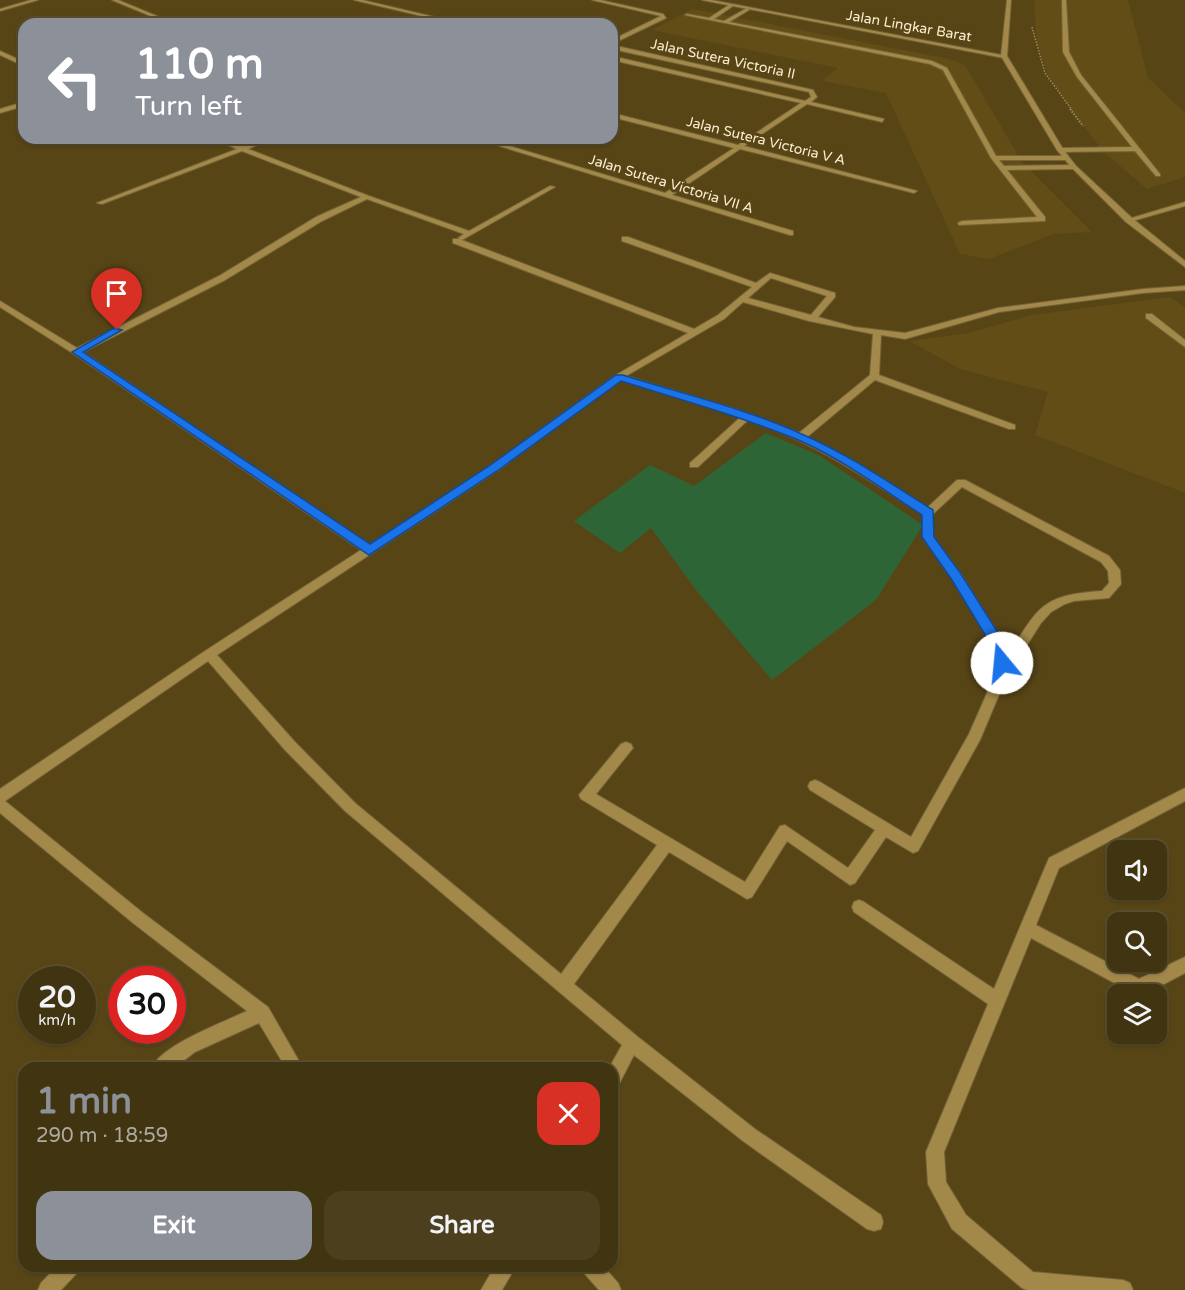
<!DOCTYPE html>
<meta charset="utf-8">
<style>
body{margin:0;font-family:"Varela Round",sans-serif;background:#4c3f1e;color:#f1f3f6;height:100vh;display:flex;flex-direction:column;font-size:22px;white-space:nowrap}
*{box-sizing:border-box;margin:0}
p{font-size:20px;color:#aeaa9f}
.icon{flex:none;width:33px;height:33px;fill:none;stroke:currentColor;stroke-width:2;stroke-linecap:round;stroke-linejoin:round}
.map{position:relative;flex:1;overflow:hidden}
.drawer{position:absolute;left:18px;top:1062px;width:600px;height:210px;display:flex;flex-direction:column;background:#413410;border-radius:18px;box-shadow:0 2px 4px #0004,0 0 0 2px #5a4f30}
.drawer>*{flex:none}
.top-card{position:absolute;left:18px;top:18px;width:600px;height:126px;border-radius:18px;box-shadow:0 2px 4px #0004,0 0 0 2px #5a4f30;background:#8c9099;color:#fff;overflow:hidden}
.fabs{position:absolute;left:1107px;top:840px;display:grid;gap:12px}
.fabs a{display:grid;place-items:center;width:60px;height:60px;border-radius:12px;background:#413410;box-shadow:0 2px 4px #0004,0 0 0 2px #5a4f30;font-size:30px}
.speed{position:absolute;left:18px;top:966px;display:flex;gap:12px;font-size:30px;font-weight:700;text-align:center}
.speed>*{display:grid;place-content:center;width:78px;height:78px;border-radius:50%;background:#413410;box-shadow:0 2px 4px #0004,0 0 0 2px #5a4f30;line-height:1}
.speed small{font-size:15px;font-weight:400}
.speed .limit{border:9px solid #d22;background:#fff;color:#111}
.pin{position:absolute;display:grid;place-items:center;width:51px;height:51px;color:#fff;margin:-62px -26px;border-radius:50% 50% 50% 0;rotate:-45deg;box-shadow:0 0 6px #0007}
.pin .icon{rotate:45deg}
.me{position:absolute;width:66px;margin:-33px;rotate:343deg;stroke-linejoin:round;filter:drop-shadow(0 0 4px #0008)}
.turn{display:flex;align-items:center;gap:21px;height:126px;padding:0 18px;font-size:27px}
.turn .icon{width:78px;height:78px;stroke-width:2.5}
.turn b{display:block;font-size:42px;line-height:51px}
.round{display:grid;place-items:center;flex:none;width:63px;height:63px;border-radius:18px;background:#4c3f1e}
.summary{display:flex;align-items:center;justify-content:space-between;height:102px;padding:0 18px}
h1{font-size:36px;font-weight:800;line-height:45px;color:#8c9099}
.cta{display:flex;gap:12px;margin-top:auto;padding:12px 18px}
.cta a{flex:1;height:69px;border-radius:18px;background:#8c9099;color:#fff;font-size:24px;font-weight:800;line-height:69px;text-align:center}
.cta a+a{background:#4c3f1e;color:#f1f3f6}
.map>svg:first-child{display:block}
.built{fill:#624d16}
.green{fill:#2e6537}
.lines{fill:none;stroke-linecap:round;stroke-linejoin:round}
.service-casing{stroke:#756337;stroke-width:2}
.minor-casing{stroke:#756337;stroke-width:2}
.tertiary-casing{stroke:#756337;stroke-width:2}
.path-far1{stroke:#9a8961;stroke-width:1.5;stroke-dasharray:1.5 1.5;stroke-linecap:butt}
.path{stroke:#9a8961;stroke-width:2;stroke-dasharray:1.5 1.5;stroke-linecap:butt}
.service{fill:#a2894a;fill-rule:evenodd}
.minor{fill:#a2894a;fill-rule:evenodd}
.tertiary{fill:#a2894a;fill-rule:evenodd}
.route{fill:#1a73e8;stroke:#114b97;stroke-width:1.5}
.labels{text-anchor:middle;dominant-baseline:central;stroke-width:6;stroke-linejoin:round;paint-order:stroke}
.far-street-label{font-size:14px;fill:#fbedcf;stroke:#574516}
</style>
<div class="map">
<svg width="1185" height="1290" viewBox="0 0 1185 1290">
<rect width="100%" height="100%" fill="#574516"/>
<g class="built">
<polygon points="1035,0 1128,0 1148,78 1185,113 1185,177 1147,189 1105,153 1073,113 1047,74 1037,41 1034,8"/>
<polygon points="693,9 949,59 965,65 1022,162 1092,232 1053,234 989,259 960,254 886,93 822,81 838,68 652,30"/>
<polygon points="1170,297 1185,308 1185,493 1035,435 1048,392 960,369 910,341 969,333 1032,315"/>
</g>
<polygon class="green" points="766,433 820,456 923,525 876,600 772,680 699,594 651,528 620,553 574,521 650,465 694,486"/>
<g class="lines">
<defs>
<g id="service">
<polygon points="1062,0 1066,0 1069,52 1081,75 1160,174 1160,176 1156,176 1135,151 1060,152 1057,150 1060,148 1132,147 1077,77 1063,52"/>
<polygon points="729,5 733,6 714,19 724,21 747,8 749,10 729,22 932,61 947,68 996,156 1066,156 1069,158 1066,160 999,160 1004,166 1074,165 1077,167 1074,169 1007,170 1045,217 1045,221 959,225 958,223 962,221 1037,217 991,158 943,70 930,64 685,15 687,14 709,18"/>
<polygon points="1185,202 1185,206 1129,222 1125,220"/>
<polygon points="1146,314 1152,314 1185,340 1185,347 1146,318"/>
<polygon points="746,414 751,417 749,419 698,467 690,467 690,463 743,415"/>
<polygon points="1185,788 1185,801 1059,868 1036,925 1139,979 1185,957 1185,973 1145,994 1135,994 1031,938 944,1152 946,1182 966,1215 1033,1272 1123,1280 1130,1283 1133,1290 1027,1290 1022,1288 952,1229 928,1184 926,1152 988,1004 854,912 852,907 854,902 859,900 864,902 994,989 1049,858"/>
</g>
<g id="minor">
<polygon points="31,0 38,0 0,11 0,9"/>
<polygon points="112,0 118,0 176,24 170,24"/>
<polygon points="354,0 362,0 464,24 456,24"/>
<polygon points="592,0 600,0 663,14 666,18 612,44 612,40 661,16"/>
<polygon points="702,0 711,0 1007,56 1004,58"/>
<polygon points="612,45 813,90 817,97 811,102 884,119 882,122 807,104 744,146 917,191 914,193 740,149 672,195 793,231 793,235 790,235 473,138 483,138 665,193 734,148 612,117 612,113 738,145 801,103 612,60 612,56 805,101 811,97 809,92 612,49"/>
<polygon points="0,51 24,62 24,66 0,55"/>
<polygon points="24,102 24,106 0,113 0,109"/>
<path d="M212 138H221L242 146 264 138H273L248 149 369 196 469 231 550 186 555 187 462 240 458 238 464 234 367 199 322 221 225 280 83 352 369 545 489 467 616 375 688 333 453 243V239H459L694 329 718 315 752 287 622 241V237H628L756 283 770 273 835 293V297L818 317 854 327 905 333 998 308 1143 289 1185 286V290L1143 293 999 312 905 339 881 335 879 375 1015 425V429H1009L875 380 807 437 854 462 927 508 957 480H965L1109 556 1120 570 1121 584 1109 598 1074 601 1065 604 1051 612 1041 623 1006 678 980 740 918 851 913 853 886 837 855 883 850 885 787 841 752 897 747 899 669 852 574 984 638 1037 755 1129 881 1215 883 1222 881 1229 874 1231 867 1229 743 1141 634 1055 618 1086 612 1088V1068H609L622 1045 345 811 285 750 208 661 5 801 143 913 268 1007 303 1068H286L259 1023 195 1052 174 1068H152C161 1045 224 1022 247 1011L133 923 0 813V789L205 651 361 550 74 354 0 307V301L77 348 219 276 316 217 361 197 242 151 102 204 97 203 237 149ZM771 278 827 296 811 315 748 298ZM743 302 809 321 873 334 870 375 799 433 738 410 626 376 724 319ZM620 380C686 399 753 417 814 448 852 467 887 492 923 515V538L953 580 996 650 995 675 969 734 911 837 820 782 815 780 810 782 808 786 810 790 875 830 848 868 785 825 780 826 745 882 596 794 633 748 631 744 626 742 621 744 579 795 581 799 657 845 561 974 355 803 295 742 217 655 497 471ZM962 487 1101 562 1108 571 1109 583 1102 591C1041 595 1039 607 1008 655L1006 647 961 574 933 537V514Z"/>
<polygon points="57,1266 80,1266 77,1273 61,1290 38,1290 41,1283"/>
<polygon points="495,1266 516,1266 502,1290 481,1290"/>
<polygon points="581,1266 603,1266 618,1283 621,1290 599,1290 584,1273"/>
</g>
<polygon id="tertiary" points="1007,0 1011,0 1007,56 1063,149 1076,166 1132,218 1185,261 1185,267 1126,222 1072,168 1057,150 1001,56"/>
</defs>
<use href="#service" class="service-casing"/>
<use href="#minor" class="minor-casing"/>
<use href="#tertiary" class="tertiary-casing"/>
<polyline class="path-far1" points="1032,27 1045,73 1072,110"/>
<polyline class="path" points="1070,109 1083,126"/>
<use href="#service" class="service"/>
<use href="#minor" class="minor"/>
<use href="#tertiary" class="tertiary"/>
</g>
<path class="route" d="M114 328 122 330 83 352 370 544 489 466 616 375H623C683 394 748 409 806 436 851 456 891 484 933 510L934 537 961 574 1007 647 1009 663 1002 669 997 667 995 651 952 580 922 537V515C881 488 841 458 796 439 739 416 679 399 621 381L497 471 369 555 72 352Z"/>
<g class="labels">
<g class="far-street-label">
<text transform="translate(909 26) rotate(10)">Jalan Lingkar Barat</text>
<text transform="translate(723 59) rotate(12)">Jalan Sutera Victoria II</text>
<text transform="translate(766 141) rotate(14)">Jalan Sutera Victoria V A</text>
<text transform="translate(671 184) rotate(17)">Jalan Sutera Victoria VII A</text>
</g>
</g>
</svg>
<div class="fabs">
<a><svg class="icon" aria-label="sound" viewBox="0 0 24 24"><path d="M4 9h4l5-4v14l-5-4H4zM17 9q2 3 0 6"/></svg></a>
<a><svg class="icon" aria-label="search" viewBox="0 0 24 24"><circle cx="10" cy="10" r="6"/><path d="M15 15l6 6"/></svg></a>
<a><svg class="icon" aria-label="layers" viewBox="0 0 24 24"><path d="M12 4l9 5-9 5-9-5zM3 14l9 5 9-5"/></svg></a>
</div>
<div class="speed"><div>20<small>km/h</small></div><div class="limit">30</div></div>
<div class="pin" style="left:117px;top:330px;background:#d93025"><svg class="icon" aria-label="arrive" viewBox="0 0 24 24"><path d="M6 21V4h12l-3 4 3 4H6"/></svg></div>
<svg class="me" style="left:1002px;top:663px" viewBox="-20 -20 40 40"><circle r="19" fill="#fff"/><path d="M0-13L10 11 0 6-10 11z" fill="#1a73e8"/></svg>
<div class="top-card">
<div class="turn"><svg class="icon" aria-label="left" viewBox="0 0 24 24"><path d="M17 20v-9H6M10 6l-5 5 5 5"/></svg><div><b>110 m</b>Turn left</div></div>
</div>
<section class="drawer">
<div class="summary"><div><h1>1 min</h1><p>290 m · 18:59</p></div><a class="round" style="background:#d93025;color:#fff"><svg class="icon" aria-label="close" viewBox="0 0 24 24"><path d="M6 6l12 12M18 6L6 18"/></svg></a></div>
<div class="cta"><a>Exit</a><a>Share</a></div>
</section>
</div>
